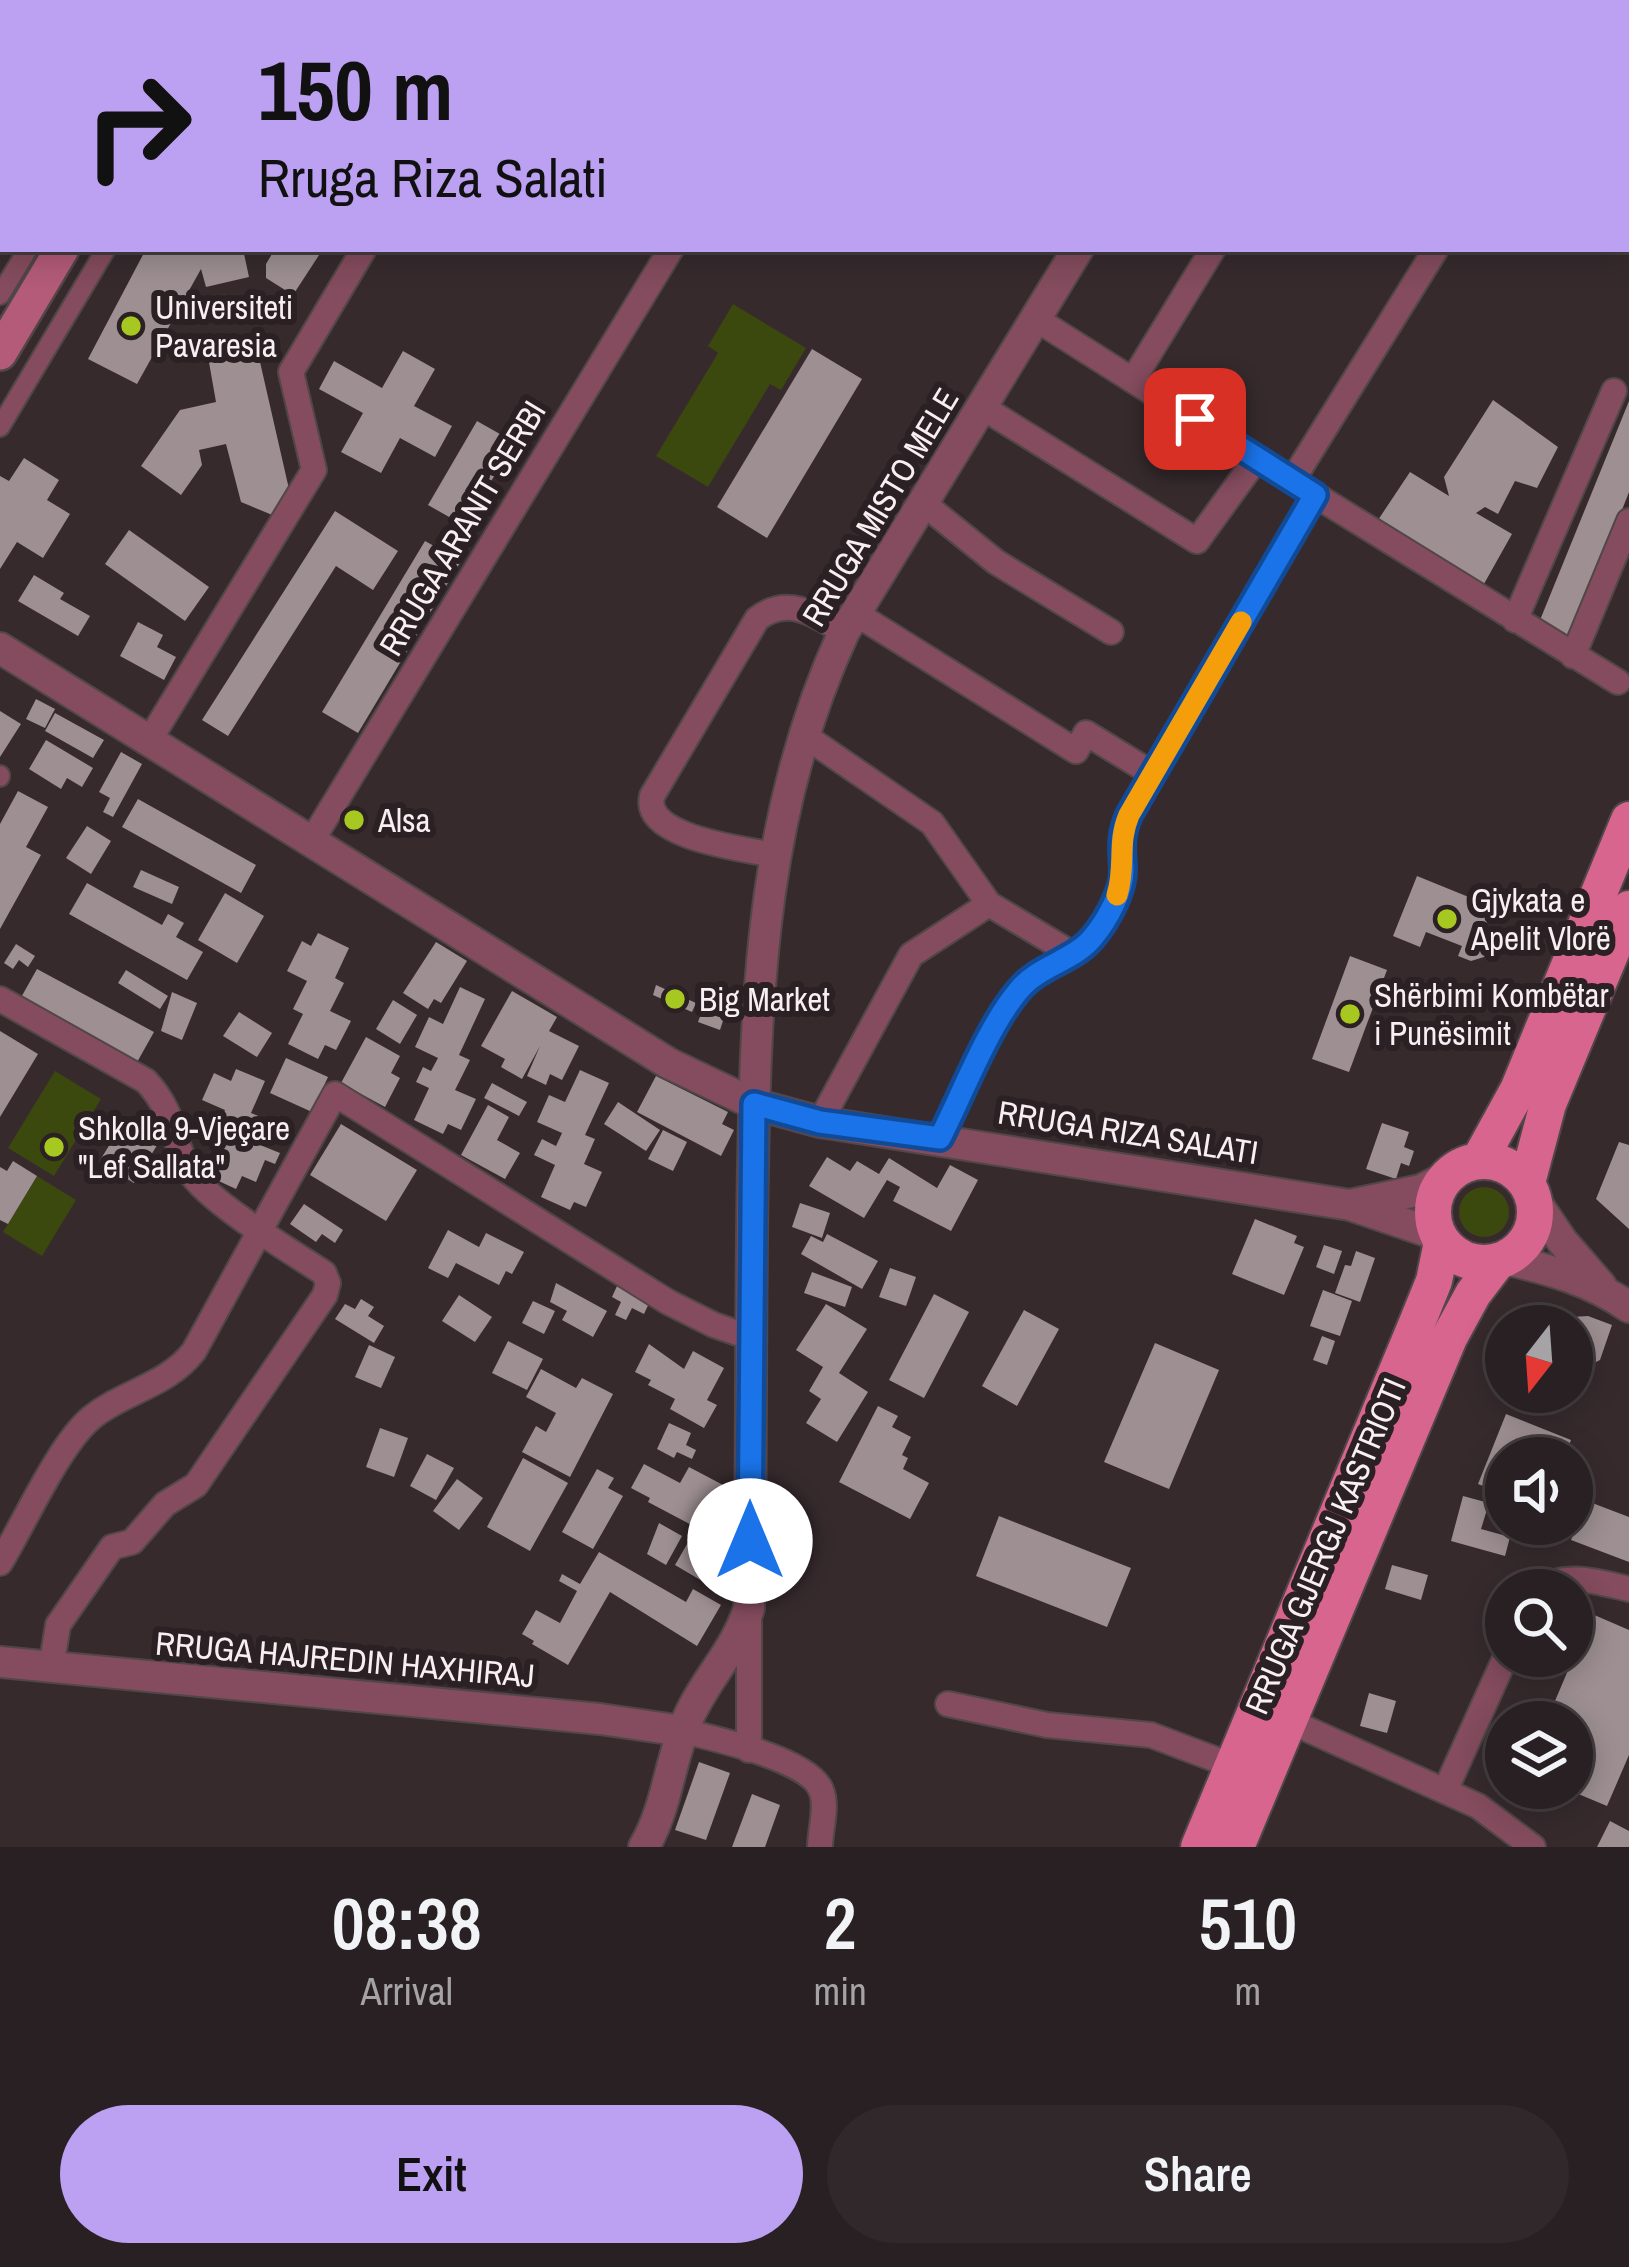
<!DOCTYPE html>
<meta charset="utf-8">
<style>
body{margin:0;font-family:"Archivo Narrow",sans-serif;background:#30282a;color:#f1f3f6;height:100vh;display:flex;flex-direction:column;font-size:45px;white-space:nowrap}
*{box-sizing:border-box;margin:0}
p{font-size:39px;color:#a5a3a5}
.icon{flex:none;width:66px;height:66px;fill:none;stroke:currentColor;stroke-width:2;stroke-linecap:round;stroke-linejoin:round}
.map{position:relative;height:1847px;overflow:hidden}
.panel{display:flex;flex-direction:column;background:#282022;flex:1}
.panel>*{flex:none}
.guide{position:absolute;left:0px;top:0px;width:1629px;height:252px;box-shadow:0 6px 30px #0003,0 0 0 3px #443e40;background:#bca0f2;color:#111;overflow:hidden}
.needle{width:78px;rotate:197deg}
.controls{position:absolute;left:1485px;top:1305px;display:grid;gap:24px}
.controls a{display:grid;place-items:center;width:108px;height:108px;border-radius:50%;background:#282022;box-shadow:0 6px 30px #0003,0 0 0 3px #443e40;font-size:60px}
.pin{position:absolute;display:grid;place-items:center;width:102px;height:102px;color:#fff;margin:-51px;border-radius:24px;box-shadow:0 6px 18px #0006}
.me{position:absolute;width:132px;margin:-66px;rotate:0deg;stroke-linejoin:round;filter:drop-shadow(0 0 9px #0008)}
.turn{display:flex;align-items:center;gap:42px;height:252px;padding:0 60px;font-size:54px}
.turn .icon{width:156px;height:156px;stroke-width:2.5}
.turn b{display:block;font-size:84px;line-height:102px}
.eta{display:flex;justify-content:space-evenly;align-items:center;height:204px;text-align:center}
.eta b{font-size:72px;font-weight:600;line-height:84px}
.button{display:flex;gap:24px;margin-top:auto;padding:24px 60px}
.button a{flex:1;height:138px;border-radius:72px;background:#bca0f2;color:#111;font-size:48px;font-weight:600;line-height:138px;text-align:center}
.button a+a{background:#30282a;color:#f1f3f6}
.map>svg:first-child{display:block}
.green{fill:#3b480e}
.building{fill:#9d8f92}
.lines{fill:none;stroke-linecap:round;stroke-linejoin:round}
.pedestrian-casing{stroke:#514648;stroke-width:22}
.minor-casing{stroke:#514648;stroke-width:28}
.tertiary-casing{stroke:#514648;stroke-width:34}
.secondary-casing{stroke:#514648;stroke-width:38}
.primary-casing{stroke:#514648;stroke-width:40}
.pedestrian{stroke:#844c5e;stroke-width:18}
.minor{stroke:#844c5e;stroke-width:24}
.tertiary{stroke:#844c5e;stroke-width:30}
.secondary{stroke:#b35b79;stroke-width:33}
.primary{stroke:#d7658e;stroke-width:36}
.route-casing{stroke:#114b97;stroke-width:30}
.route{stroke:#1a73e8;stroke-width:21}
.slow{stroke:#f59e0b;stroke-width:21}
.poi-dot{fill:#a7c820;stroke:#2b2023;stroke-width:4.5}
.labels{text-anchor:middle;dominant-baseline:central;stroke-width:12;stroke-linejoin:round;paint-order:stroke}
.poi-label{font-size:33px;fill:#f7eff1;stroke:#2b2023;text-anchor:start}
.street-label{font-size:33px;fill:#f7eff1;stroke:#2b2023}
</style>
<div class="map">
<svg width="1629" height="1847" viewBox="0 0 1629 1847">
<rect width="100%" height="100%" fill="#362a2d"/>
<g class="green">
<polygon points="733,304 806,348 781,390 770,384 708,487 656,456 718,353 708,346"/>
<polygon points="55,1071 101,1099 54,1176 8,1148"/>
<polygon points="37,1176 76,1200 42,1256 3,1232"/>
<circle cx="1484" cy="1212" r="25"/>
</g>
<g class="building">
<polygon points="146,249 243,249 249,277 206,287 201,269 137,384 88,359"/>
<polygon points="275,249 323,249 293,295 266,278 266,264"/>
<polygon points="255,340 289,489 277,517 241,502 226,444 199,450 202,465 181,495 141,466 180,410 216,402 207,351"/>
<polygon points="812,349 862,379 767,538 717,507"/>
<polygon points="403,351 435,369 414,406 452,426 435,457 400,438 381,473 341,452 363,413 319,389 334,361 382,388"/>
<polygon points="1493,400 1558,447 1537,488 1515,481 1498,514 1485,507 1476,513 1512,534 1480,591 1374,526 1410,472 1449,496 1444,477"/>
<polygon points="1629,401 1629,492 1570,643 1536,630"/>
<polygon points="477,421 514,442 465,526 428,505"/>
<polygon points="24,458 59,480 47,500 70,514 43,558 17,542 0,569 0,476 9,481"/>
<polygon points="335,511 398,551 373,590 336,566 228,736 202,720"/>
<polygon points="129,530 209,587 185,621 105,564"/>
<polygon points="425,541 461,561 358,733 322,712"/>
<polygon points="34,575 64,593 60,599 90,616 78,636 18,601"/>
<polygon points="138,622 163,635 157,647 176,657 164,680 120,656"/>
<polygon points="36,699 55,709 45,728 26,719"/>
<polygon points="0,711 21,724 0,757"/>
<polygon points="55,713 104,740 93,758 45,731"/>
<polygon points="46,740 93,768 82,787 67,778 61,789 29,769"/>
<polygon points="121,752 142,764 113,817 103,812 110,798 99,792"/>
<polygon points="18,791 48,807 26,847 41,855 0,929 0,824"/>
<polygon points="138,799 256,865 241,893 122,827"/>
<polygon points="87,826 111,841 91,874 66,858"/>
<polygon points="141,870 179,887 172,904 133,887"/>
<polygon points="1417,876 1508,913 1481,925 1490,944 1484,957 1471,961 1458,956 1462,946 1426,932 1420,947 1393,936"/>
<polygon points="87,883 162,925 168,914 184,923 176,937 203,952 187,980 69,914"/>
<polygon points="225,893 264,916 237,963 198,940"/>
<polygon points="318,933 349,948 335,978 344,983 330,1011 351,1021 336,1050 325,1045 318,1059 288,1044 303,1014 293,1009 307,981 287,971 302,941 311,946"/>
<polygon points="436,942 467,961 441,1003 434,999 428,1009 403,993"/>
<polygon points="16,944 35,956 28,967 19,960 13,969 4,963"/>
<polygon points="1350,956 1387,970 1349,1072 1312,1059"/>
<polygon points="37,969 154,1032 136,1064 19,1001"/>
<polygon points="126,970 168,996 160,1009 118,983"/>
<polygon points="712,983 733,990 720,1030 698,1022"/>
<polygon points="656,985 696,1003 692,1012 653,995"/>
<polygon points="460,987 485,999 459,1055 470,1060 455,1090 476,1099 461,1130 448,1124 443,1134 414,1120 429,1088 416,1082 423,1067 431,1071 438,1058 415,1047 429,1017 443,1024"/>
<polygon points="512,991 557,1017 549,1031 579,1046 562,1080 550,1074 546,1085 527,1076 540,1046 522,1079 501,1067 505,1059 481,1046"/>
<polygon points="172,992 197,1003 182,1040 161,1031"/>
<polygon points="393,1000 417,1015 400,1044 376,1029"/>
<polygon points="239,1012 272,1033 257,1057 223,1036"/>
<polygon points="0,1031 38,1054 0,1117"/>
<polygon points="366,1037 400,1056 391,1073 400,1078 385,1107 341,1083"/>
<polygon points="286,1058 328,1077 312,1112 270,1093"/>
<polygon points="236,1069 265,1081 251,1113 261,1117 250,1141 280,1153 275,1164 265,1160 256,1182 242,1176 236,1189 210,1177 224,1144 213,1139 225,1110 202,1100 214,1073 231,1081"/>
<polygon points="580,1070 609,1083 585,1135 595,1139 584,1164 602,1172 586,1207 574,1202 570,1210 541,1197 555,1165 534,1155 542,1139 556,1146 562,1133 537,1122 549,1095 565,1102"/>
<polygon points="656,1076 728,1112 722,1124 734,1130 721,1156 637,1112"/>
<polygon points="492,1083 527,1102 519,1116 484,1098"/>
<polygon points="618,1102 660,1130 646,1151 604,1124"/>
<polygon points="488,1105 509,1117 497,1140 520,1153 505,1179 461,1155"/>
<polygon points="124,1121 159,1142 134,1183 99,1162"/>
<polygon points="1382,1123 1409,1132 1404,1147 1414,1151 1409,1166 1401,1163 1396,1179 1366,1169"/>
<polygon points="341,1124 417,1170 386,1221 310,1175"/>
<polygon points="663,1130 687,1142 673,1171 648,1159"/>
<polygon points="1619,1142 1629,1145 1629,1229 1596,1199"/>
<polygon points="827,1157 850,1171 857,1161 879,1174 889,1158 937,1188 950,1165 978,1180 951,1231 893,1201 900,1187 887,1180 864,1218 809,1186"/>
<polygon points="13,1161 37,1176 8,1224 0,1220 0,1167 7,1171"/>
<polygon points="800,1203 830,1213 822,1238 792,1227"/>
<polygon points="304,1204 343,1230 335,1243 322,1234 316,1242 290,1224"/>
<polygon points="1255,1219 1297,1236 1294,1243 1304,1247 1284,1295 1232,1274"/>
<polygon points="448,1230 479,1247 486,1233 524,1252 512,1274 506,1271 499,1285 456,1263 448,1278 428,1268"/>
<polygon points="827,1234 878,1261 862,1289 801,1254 811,1236 823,1242"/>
<polygon points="1324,1245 1342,1251 1334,1274 1316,1267"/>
<polygon points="1356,1251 1375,1258 1360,1302 1335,1293 1345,1265 1351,1266"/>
<polygon points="890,1268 916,1277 906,1306 879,1297"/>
<polygon points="812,1272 852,1287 845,1307 804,1293"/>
<polygon points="556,1283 607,1311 593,1337 562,1320 567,1311 550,1302"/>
<polygon points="617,1286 650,1301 644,1314 632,1308 626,1320 615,1315 621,1302 612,1297"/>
<polygon points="1323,1290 1352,1301 1340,1336 1310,1326"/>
<polygon points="934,1294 969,1312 924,1398 889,1380"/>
<polygon points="459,1295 492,1317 475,1342 442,1321"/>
<polygon points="361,1299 374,1307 368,1316 384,1326 374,1343 335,1319 345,1304 355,1309"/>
<polygon points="533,1301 555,1311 544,1334 522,1323"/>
<polygon points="826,1304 867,1329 839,1373 868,1392 837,1442 806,1423 821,1399 809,1391 823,1367 796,1350"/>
<polygon points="1024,1310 1059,1329 1017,1406 982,1386"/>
<polygon points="1588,1316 1612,1325 1600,1360 1588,1366 1572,1404 1542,1392 1572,1392 1572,1326 1552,1326 1556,1318"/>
<polygon points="1322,1336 1335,1341 1327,1365 1313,1360"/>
<polygon points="508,1341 543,1359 527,1390 492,1373"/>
<polygon points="1155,1343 1219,1370 1169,1489 1104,1462"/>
<polygon points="649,1344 684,1369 693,1351 724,1368 707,1400 717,1405 704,1428 670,1409 675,1399 648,1385 651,1380 635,1372"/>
<polygon points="369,1345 395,1357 381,1388 355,1377"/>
<polygon points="541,1369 576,1388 582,1378 613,1394 570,1477 522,1452 536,1426 546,1432 556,1413 526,1397"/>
<polygon points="878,1406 898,1416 892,1427 911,1437 902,1455 908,1458 903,1469 929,1483 910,1519 839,1482"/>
<polygon points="1506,1414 1571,1440 1564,1458 1506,1458 1506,1495 1478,1484"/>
<polygon points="669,1423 691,1433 686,1445 696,1450 692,1459 677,1452 674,1458 657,1449"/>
<polygon points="380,1428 408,1438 394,1477 366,1467"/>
<polygon points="427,1454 454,1468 436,1500 410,1486"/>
<polygon points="523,1458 568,1483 530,1551 487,1527"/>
<polygon points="644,1464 680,1483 689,1467 725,1486 701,1530 648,1502 650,1498 631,1488"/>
<polygon points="597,1469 614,1478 608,1488 623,1496 593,1549 562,1532"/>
<polygon points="457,1479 483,1498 459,1530 433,1511"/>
<polygon points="1463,1496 1489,1503 1481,1529 1510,1537 1505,1556 1451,1541"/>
<polygon points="1587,1501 1629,1517 1629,1562 1571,1540"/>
<polygon points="999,1516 1131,1568 1107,1627 976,1576"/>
<polygon points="659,1523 682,1536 666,1565 647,1554"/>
<polygon points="694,1532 719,1546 714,1556 728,1565 714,1588 675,1565"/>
<polygon points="599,1552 686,1602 693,1589 721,1605 697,1646 610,1592 568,1665 532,1644 534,1641 522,1634 536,1610 560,1623 577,1591 559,1581 562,1574 580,1584"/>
<polygon points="1392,1565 1428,1575 1421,1600 1385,1589"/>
<polygon points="1592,1614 1629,1630 1629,1755 1607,1806 1564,1788 1572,1788 1572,1722 1546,1722"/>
<polygon points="1369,1693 1396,1701 1387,1733 1360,1726"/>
<polygon points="699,1762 730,1773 706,1840 675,1830"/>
<polygon points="752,1794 780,1805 765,1847 732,1847"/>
<polygon points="1610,1821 1629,1831 1629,1847 1597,1847"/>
</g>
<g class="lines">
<defs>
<g id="pedestrian">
<polyline points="176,3 178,0"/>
<polyline points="252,3 253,0"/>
<polyline points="0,295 28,249"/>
<polyline points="0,427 106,249"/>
<polyline points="0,775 0,777"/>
</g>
<g id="minor">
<polyline points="664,0 669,3"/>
<polyline points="81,3 82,0"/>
<polyline points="457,3 459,0"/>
<polyline points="923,3 925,0"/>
<polyline points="1071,3 1073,0"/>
<polyline points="1511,3 1513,0"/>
<polyline points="0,142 3,137"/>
<polyline points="1036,319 1292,481"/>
<polyline points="1133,380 1213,249"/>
<polyline points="982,407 1197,541 1257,458"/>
<polyline points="1315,495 1618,682"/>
<polyline points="923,503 996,562 1111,632"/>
<polyline points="855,613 1076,751 1086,733 1153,774"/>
<polyline points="1515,620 1614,391"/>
<polyline points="1573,656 1629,521"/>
<polyline points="805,736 932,823 989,904 1071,953"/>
<polyline points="149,741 314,470 291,372 364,249"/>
<polyline points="311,842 671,249"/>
<path d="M774 855C745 849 642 838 652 796L757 619C787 595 815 614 844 632"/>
<path d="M0 999 146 1081C178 1116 170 1138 190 1172 207 1201 293 1253 324 1273L328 1283 325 1295 196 1485 165 1504 132 1542 112 1547 58 1625 51 1668"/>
<polyline points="820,1122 911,955 989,904"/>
<path d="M940 1138C962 1095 989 1026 1019 990 1040 965 1075 960 1094 936 1107 920 1124 890 1123 869 1122 847 1120 836 1129 815L1315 495 1292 481 1436 249"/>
<path d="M0 1563C24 1524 58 1446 91 1418 124 1391 167 1386 194 1351L335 1094 668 1302 714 1325 749 1337"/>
<path d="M1537 1590C1566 1571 1598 1582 1629 1589"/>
<polyline points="749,1616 749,1750"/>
<polyline points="948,1704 1047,1725 1151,1735 1233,1766"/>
<polyline points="1289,1721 1478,1806 1533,1847"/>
<path d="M683 1731C713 1738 810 1760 821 1790 828 1806 820 1830 820 1847"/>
<polyline points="1445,1791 1506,1656"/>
</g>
<g id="tertiary">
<polyline points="1368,0 1373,3"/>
<polyline points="1224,3 1225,0"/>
<polyline points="1626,156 1629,158"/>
<polyline points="0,648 668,1063 754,1104 820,1122 1350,1205 1438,1235"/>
<polyline points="1533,1198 1562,1241 1601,1286"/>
<polyline points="1350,1205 1421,1190 1445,1178"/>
<path d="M1504 1259C1549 1269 1591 1281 1629 1307"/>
<polyline points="0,1662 600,1719 683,1731"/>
<path d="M644 1847C667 1808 669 1764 686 1723 703 1681 736 1651 749 1608 752 1461 750 1315 753 1168 756 983 764 804 844 632L1078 249"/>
</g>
<g id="secondary">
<polyline points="210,3 212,0"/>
<polyline points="0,353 62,249"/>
</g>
<g id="primary">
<circle cx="1484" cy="1212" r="51"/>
<polyline points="1479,1161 1518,1090 1629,820"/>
<polyline points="1527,1183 1548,1104 1629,909"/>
<polyline points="1199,1847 1417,1323 1434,1281 1442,1242"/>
<polyline points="1236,1847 1449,1338 1473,1294 1498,1261"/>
</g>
</defs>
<use href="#pedestrian" class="pedestrian-casing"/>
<use href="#minor" class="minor-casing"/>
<use href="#tertiary" class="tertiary-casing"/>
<use href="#secondary" class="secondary-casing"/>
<use href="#primary" class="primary-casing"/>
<use href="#pedestrian" class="pedestrian"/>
<use href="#minor" class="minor"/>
<use href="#tertiary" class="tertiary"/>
<use href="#secondary" class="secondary"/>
<use href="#primary" class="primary"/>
</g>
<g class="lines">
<defs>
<path id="route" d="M750 1541 754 1104 820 1122 940 1138C962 1095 988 1026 1019 990 1039 965 1075 961 1094 936 1107 920 1124 890 1123 869 1122 847 1120 836 1129 815L1315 495 1195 419"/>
</defs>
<use href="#route" class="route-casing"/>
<use href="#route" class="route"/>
<path class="slow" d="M1117 895C1126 867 1117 843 1129 815L1241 622"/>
</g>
<g class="poi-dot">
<circle cx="131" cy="326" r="12"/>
<circle cx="354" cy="820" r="12"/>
<circle cx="1447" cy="919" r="12"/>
<circle cx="675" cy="999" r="12"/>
<circle cx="1350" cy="1014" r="12"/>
<circle cx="54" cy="1147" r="12"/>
</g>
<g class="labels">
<g class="poi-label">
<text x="155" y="307">Universiteti<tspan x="155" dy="38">Pavaresia</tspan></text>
<text x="378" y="820">Alsa</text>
<text x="1471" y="900">Gjykata e<tspan x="1471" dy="38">Apelit Vlorë</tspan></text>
<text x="1374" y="995">Shërbimi Kombëtar<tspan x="1374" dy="38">i Punësimit</tspan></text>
<text x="699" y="999">Big Market</text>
<text x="78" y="1128">Shkolla 9-Vjeçare<tspan x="78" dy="38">"Lef Sallata"</tspan></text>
</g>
<g class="street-label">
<text transform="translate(880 507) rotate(-59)">RRUGA MISTO MELE</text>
<text transform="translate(462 528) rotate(-59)">RRUGA ARANIT SERBI</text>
<text transform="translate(1128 1132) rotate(9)">RRUGA RIZA SALATI</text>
<text transform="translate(1325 1546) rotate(-67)">RRUGA GJERGJ KASTRIOTI</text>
<text transform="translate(345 1659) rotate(5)">RRUGA HAJREDIN HAXHIRAJ</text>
</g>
</g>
</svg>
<div class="controls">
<a><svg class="needle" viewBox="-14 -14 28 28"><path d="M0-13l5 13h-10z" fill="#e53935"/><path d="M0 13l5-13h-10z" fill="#a5a3a5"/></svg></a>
<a><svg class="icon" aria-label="sound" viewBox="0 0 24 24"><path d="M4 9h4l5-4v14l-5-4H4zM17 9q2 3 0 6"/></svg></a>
<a><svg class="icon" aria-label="search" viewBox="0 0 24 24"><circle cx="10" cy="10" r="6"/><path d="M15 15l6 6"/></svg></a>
<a><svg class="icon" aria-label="layers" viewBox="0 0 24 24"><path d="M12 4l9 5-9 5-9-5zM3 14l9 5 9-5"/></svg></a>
</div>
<div class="pin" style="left:1195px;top:419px;background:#d93025"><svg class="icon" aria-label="arrive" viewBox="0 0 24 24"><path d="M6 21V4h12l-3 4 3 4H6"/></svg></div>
<svg class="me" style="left:750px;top:1541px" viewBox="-20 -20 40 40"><circle r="19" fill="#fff"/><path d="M0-13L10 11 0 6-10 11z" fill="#1a73e8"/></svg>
<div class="guide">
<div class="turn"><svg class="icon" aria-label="right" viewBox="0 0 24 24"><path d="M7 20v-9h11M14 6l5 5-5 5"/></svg><div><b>150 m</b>Rruga Riza Salati</div></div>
</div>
</div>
<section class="panel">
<div class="eta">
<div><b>08:38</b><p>Arrival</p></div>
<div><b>2</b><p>min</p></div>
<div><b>510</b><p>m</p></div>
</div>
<div class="button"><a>Exit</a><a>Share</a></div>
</section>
